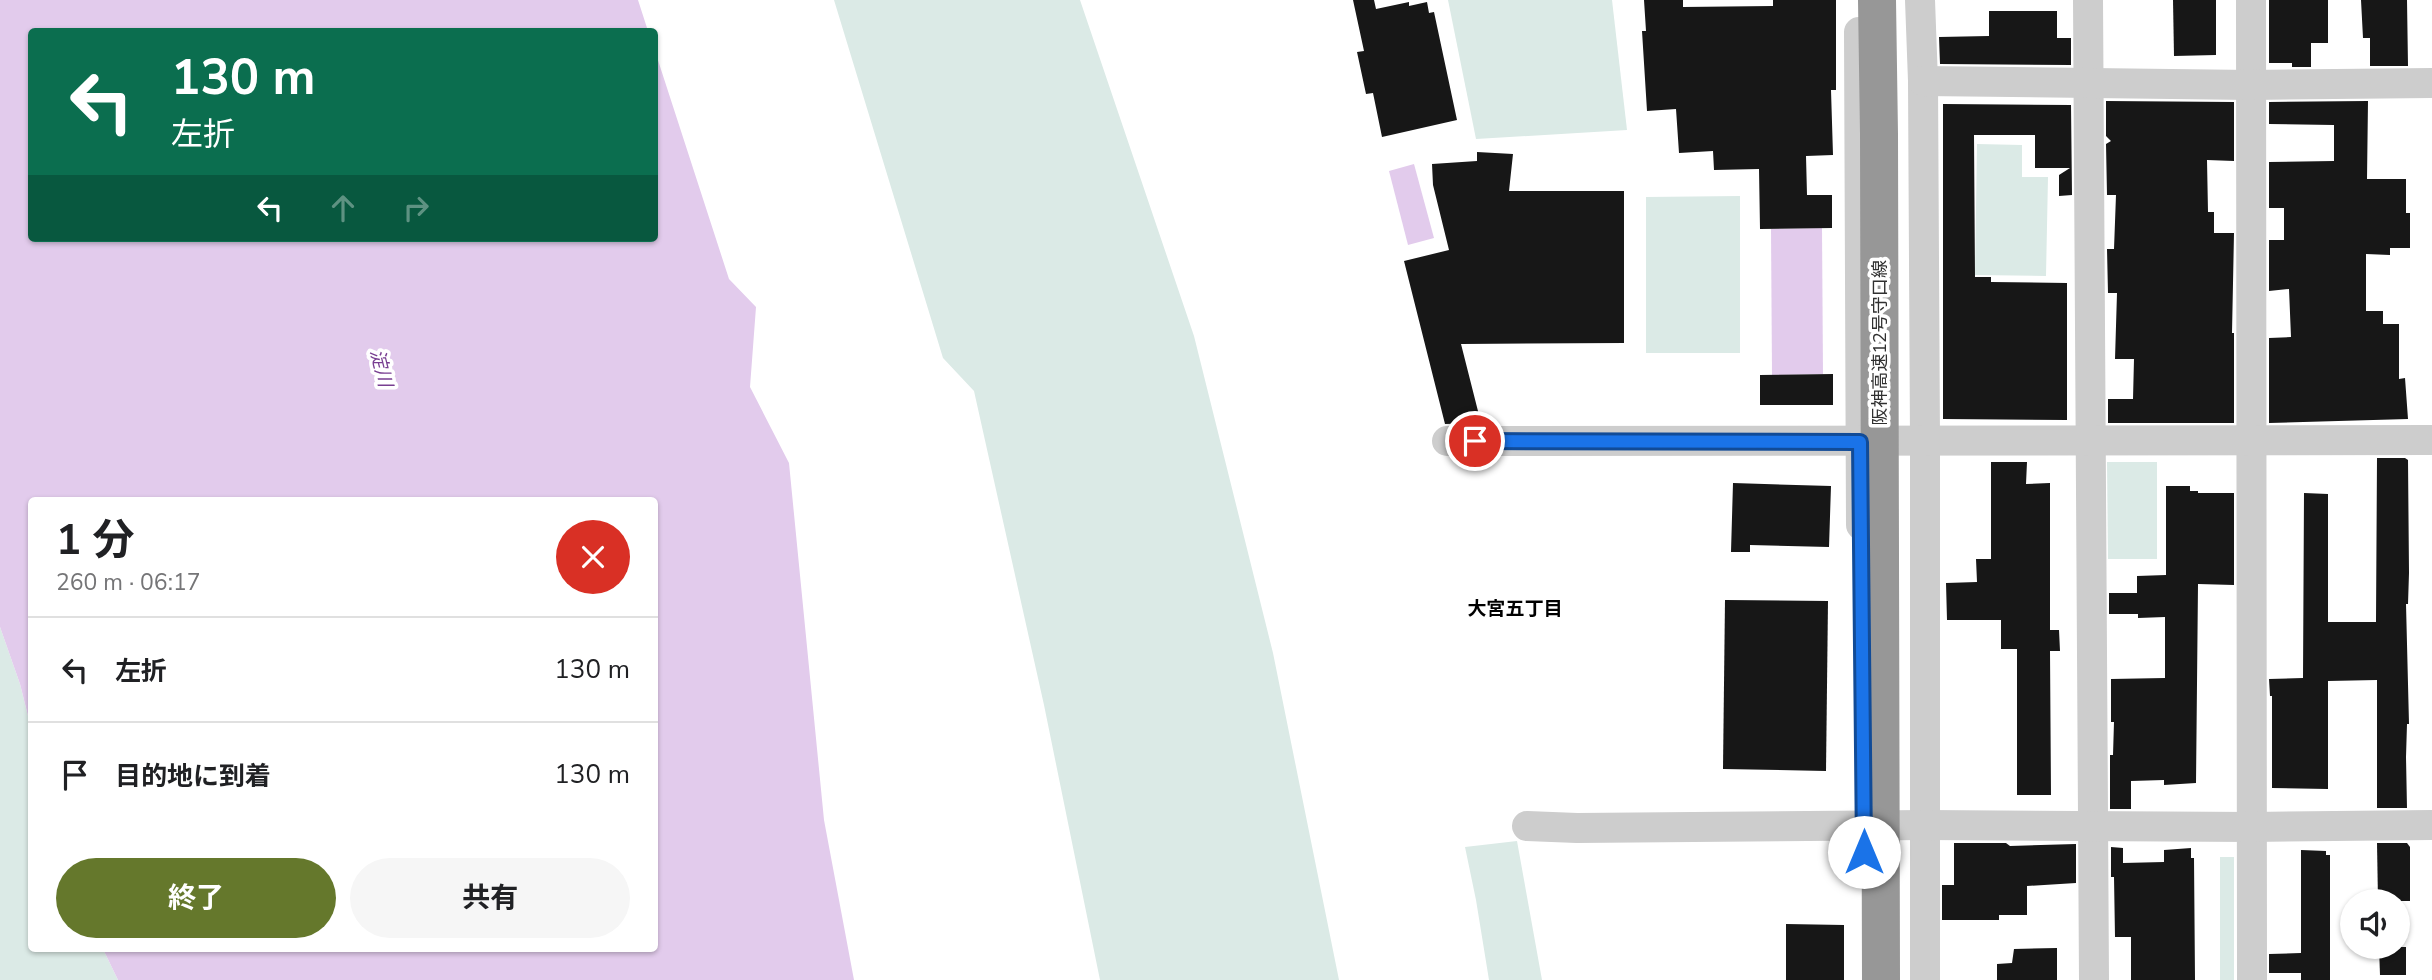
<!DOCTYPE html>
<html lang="ja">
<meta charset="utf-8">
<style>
body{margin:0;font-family:"Nunito Sans","Noto Sans JP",sans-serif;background:#f6f6f6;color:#202124;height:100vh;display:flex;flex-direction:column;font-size:26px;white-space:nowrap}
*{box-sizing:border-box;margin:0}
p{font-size:23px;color:#757577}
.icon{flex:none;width:38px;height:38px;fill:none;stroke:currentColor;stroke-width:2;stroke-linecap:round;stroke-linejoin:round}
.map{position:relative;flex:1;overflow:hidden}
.sheet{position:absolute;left:28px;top:497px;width:630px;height:455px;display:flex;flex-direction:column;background:#fff;border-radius:7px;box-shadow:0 2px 5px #0004}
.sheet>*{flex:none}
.banner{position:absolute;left:28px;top:28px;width:630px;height:214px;border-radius:7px;box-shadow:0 2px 5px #0004;background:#0b6e4f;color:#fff;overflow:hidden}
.fabs{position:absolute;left:2340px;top:889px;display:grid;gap:14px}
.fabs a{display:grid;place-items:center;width:70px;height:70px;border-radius:50%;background:#fff;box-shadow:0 2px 5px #0004;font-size:35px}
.pin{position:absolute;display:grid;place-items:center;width:60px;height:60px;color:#fff;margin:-30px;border:4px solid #fff;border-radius:50%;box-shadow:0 2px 7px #0007}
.me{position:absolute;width:77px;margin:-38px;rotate:0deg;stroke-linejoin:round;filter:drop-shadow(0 0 5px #0008)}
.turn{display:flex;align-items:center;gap:24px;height:147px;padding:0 28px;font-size:32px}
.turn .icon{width:91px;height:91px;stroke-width:2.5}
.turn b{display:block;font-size:49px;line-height:60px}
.lanes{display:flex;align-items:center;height:66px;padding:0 28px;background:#0003;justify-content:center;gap:35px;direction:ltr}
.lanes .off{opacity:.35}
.round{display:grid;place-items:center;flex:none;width:74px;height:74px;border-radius:37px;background:#f6f6f6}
.overview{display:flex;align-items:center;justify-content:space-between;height:119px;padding:0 28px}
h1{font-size:42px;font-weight:700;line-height:52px}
.cta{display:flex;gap:14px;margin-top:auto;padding:14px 28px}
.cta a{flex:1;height:80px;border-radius:42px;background:#65782c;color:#fff;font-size:28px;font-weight:700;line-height:80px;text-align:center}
.cta a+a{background:#f6f6f6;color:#202124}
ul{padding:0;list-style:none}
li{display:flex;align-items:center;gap:21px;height:105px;padding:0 28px;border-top:2px solid #e0e0e0}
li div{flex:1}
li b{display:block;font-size:26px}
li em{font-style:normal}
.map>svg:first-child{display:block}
.green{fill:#dbeae6}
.water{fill:#e2cbec}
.building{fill:#171717}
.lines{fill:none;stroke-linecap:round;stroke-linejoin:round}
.minor{stroke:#cdcdcd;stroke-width:30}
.highway-bridge{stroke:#979797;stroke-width:38}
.route-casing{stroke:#114b97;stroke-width:18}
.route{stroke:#1a73e8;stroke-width:12}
.labels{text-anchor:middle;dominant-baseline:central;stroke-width:7;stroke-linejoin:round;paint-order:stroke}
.street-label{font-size:18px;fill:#303030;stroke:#fff}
.water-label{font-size:19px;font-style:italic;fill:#783e91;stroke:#fff}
.neighbourhood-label{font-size:19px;font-weight:bold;fill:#000;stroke:#fff}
</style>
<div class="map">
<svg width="2432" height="980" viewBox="0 0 2432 980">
<rect width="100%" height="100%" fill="#fff"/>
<g class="green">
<polygon points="834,0 1080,0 1194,336 1273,653 1339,980 1100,980 1044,705 974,391 943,358"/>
<polygon points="1448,0 1612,0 1627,130 1476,139"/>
<polygon points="1977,144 2022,145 2022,177 2048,177 2046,276 1975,275"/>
<polygon points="1740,196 1740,353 1646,353 1646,197"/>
<polygon points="2107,462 2157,462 2157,559 2108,559"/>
<polygon points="0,627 20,684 31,728 32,948 103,949 118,980 0,980"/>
<polygon points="1517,841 1542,980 1489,980 1476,900 1465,847"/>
<polygon points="2234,857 2234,980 2220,980 2220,857"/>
</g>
<g class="water">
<polygon points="0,0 638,0 648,31 32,32 32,238 654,238 655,51 729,279 756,307 750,387 789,463 824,820 854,980 118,980 103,949 654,948 654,500 32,500 31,728 20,684 0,627"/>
<polygon points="1414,164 1434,238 1408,245 1389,171"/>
<polygon points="1822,228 1823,374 1772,375 1771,229"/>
</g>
<g class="building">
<polygon points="1353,0 1374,0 1376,9 1409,2 1409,6 1427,2 1429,13 1434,12 1457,120 1382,137 1373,93 1366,94 1357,52 1364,51"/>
<polygon points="1644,0 1683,0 1683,7 1773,6 1773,0 1836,0 1836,90 1831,90 1833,155 1806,156 1807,195 1832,195 1832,228 1760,229 1759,169 1714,170 1713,151 1679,153 1676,109 1647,111 1642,31 1646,31"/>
<polygon points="2173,0 2216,0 2216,55 2174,56"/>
<polygon points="2269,0 2328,0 2328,43 2311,43 2311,67 2292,67 2292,63 2269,63"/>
<polygon points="2361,0 2407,0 2408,66 2370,66 2370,38 2363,38"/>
<polygon points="1989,11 2057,11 2057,38 2071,38 2071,65 1940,64 1939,37 1989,36"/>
<polygon points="2106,101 2234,102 2234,161 2207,160 2208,212 2214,212 2214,233 2234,233 2232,333 2234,333 2234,423 2108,423 2108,399 2133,399 2134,359 2115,359 2117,293 2108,293 2107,249 2114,249 2116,195 2107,195 2106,144 2111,141 2106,136"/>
<polygon points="2368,101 2367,179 2406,179 2406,213 2410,213 2410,248 2390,248 2390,255 2366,254 2366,311 2383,311 2383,324 2399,324 2399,379 2405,378 2408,419 2269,423 2269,338 2291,337 2289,289 2269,291 2269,240 2284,240 2284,208 2269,208 2269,162 2334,161 2334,125 2269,124 2269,102"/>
<polygon points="1943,104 2071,105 2072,195 2059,196 2059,175 2070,168 2035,168 2035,135 1974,135 1975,277 1991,277 1991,282 2067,283 2067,420 1943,419"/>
<polygon points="1477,152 1513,154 1509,191 1624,191 1624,343 1461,344 1481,423 1445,424 1404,261 1449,250 1433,185 1432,164 1477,161"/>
<polygon points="1833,374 1833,405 1760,405 1760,375"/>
<polygon points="2377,458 2405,458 2408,460 2409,573 2408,604 2406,604 2409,724 2407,724 2406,757 2407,808 2377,808 2377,680 2328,681 2328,789 2272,788 2272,696 2270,696 2269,679 2303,678 2304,493 2328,494 2328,622 2376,622"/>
<polygon points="1991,462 2027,462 2026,484 2050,483 2050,630 2059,630 2060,651 2050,651 2051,795 2017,795 2017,649 2001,649 2001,620 1947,620 1946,583 1977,582 1976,559 1991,559"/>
<polygon points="1733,483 1831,486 1829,547 1750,545 1750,552 1731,552"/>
<polygon points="2166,486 2190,486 2190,491 2198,491 2198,493 2234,493 2234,585 2198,584 2196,783 2164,785 2164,780 2131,781 2131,809 2110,809 2110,755 2113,755 2114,722 2111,722 2111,679 2165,678 2165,617 2138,618 2138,614 2109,614 2109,593 2137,593 2137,576 2166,575"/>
<polygon points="1725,600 1828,601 1826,771 1723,769"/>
<polygon points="1954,843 2006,843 2010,846 2076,844 2076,883 2027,886 2027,915 1999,915 1999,920 1942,920 1942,885 1954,885"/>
<polygon points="2377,843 2407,843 2410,847 2410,901 2378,901"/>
<polygon points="2111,847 2123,848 2123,863 2164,862 2164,850 2191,848 2191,858 2194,858 2195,980 2131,980 2131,937 2115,937 2114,877 2111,877"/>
<polygon points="2301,850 2326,851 2326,855 2330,855 2330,980 2301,980 2301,973 2269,973 2269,954 2301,953"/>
<polygon points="1786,924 1844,925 1844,980 1786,980"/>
<polygon points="2379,947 2406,947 2406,975 2380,975"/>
<polygon points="2057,948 2057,980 1997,980 1997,964 2012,963 2014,949"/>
</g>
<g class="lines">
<g class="minor">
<polyline points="1920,0 1923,81 1925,441 1925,980"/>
<polyline points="2088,0 2094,980"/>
<polyline points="2251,0 2252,980"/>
<polyline points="1859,32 1861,525"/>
<polyline points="1923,81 2251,85 2432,83"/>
<polyline points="1447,441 2432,440"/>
<polyline points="1527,826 1577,828 1926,825 2252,827 2432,825"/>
</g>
<polyline class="highway-bridge" points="1877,0 1879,134 1881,980"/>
</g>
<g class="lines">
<defs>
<polyline id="route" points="1475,441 1860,442 1864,852"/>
</defs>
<use href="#route" class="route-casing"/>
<use href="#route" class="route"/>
</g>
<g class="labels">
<g class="street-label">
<text transform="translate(1880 343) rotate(-90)">阪神高速12号守口線</text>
</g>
<g class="water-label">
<text transform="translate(381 368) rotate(76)">淀川</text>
</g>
<g class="neighbourhood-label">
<text x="1515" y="609">大宮五丁目</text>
</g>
</g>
</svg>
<div class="fabs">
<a><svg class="icon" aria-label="sound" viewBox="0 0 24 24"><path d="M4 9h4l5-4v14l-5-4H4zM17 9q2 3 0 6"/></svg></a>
</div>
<div class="pin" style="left:1475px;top:441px;background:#d93025"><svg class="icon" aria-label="arrive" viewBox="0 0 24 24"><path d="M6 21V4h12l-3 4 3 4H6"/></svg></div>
<svg class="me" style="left:1864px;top:852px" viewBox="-20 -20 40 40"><circle r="19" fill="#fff"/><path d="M0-13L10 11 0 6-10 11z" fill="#1a73e8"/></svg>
<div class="banner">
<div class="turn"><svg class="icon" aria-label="left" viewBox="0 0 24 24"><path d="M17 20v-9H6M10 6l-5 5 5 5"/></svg><div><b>130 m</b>左折</div></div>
<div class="lanes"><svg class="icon" aria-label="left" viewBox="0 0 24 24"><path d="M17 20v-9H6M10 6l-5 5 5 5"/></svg><svg class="icon off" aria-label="ahead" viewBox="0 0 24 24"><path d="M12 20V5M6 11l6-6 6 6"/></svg><svg class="icon off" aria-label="right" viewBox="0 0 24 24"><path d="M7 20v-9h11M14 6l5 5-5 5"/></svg></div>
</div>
<section class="sheet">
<div class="overview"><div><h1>1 分</h1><p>260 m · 06:17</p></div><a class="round" style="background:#d93025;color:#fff"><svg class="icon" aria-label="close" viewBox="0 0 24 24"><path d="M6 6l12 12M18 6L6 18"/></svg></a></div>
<ul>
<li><svg class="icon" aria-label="left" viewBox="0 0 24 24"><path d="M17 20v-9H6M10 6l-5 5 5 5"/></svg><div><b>左折</b></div><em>130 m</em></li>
<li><svg class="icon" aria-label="arrive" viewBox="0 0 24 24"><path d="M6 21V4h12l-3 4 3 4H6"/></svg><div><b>目的地に到着</b></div><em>130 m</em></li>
</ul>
<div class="cta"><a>終了</a><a>共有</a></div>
</section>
</div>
